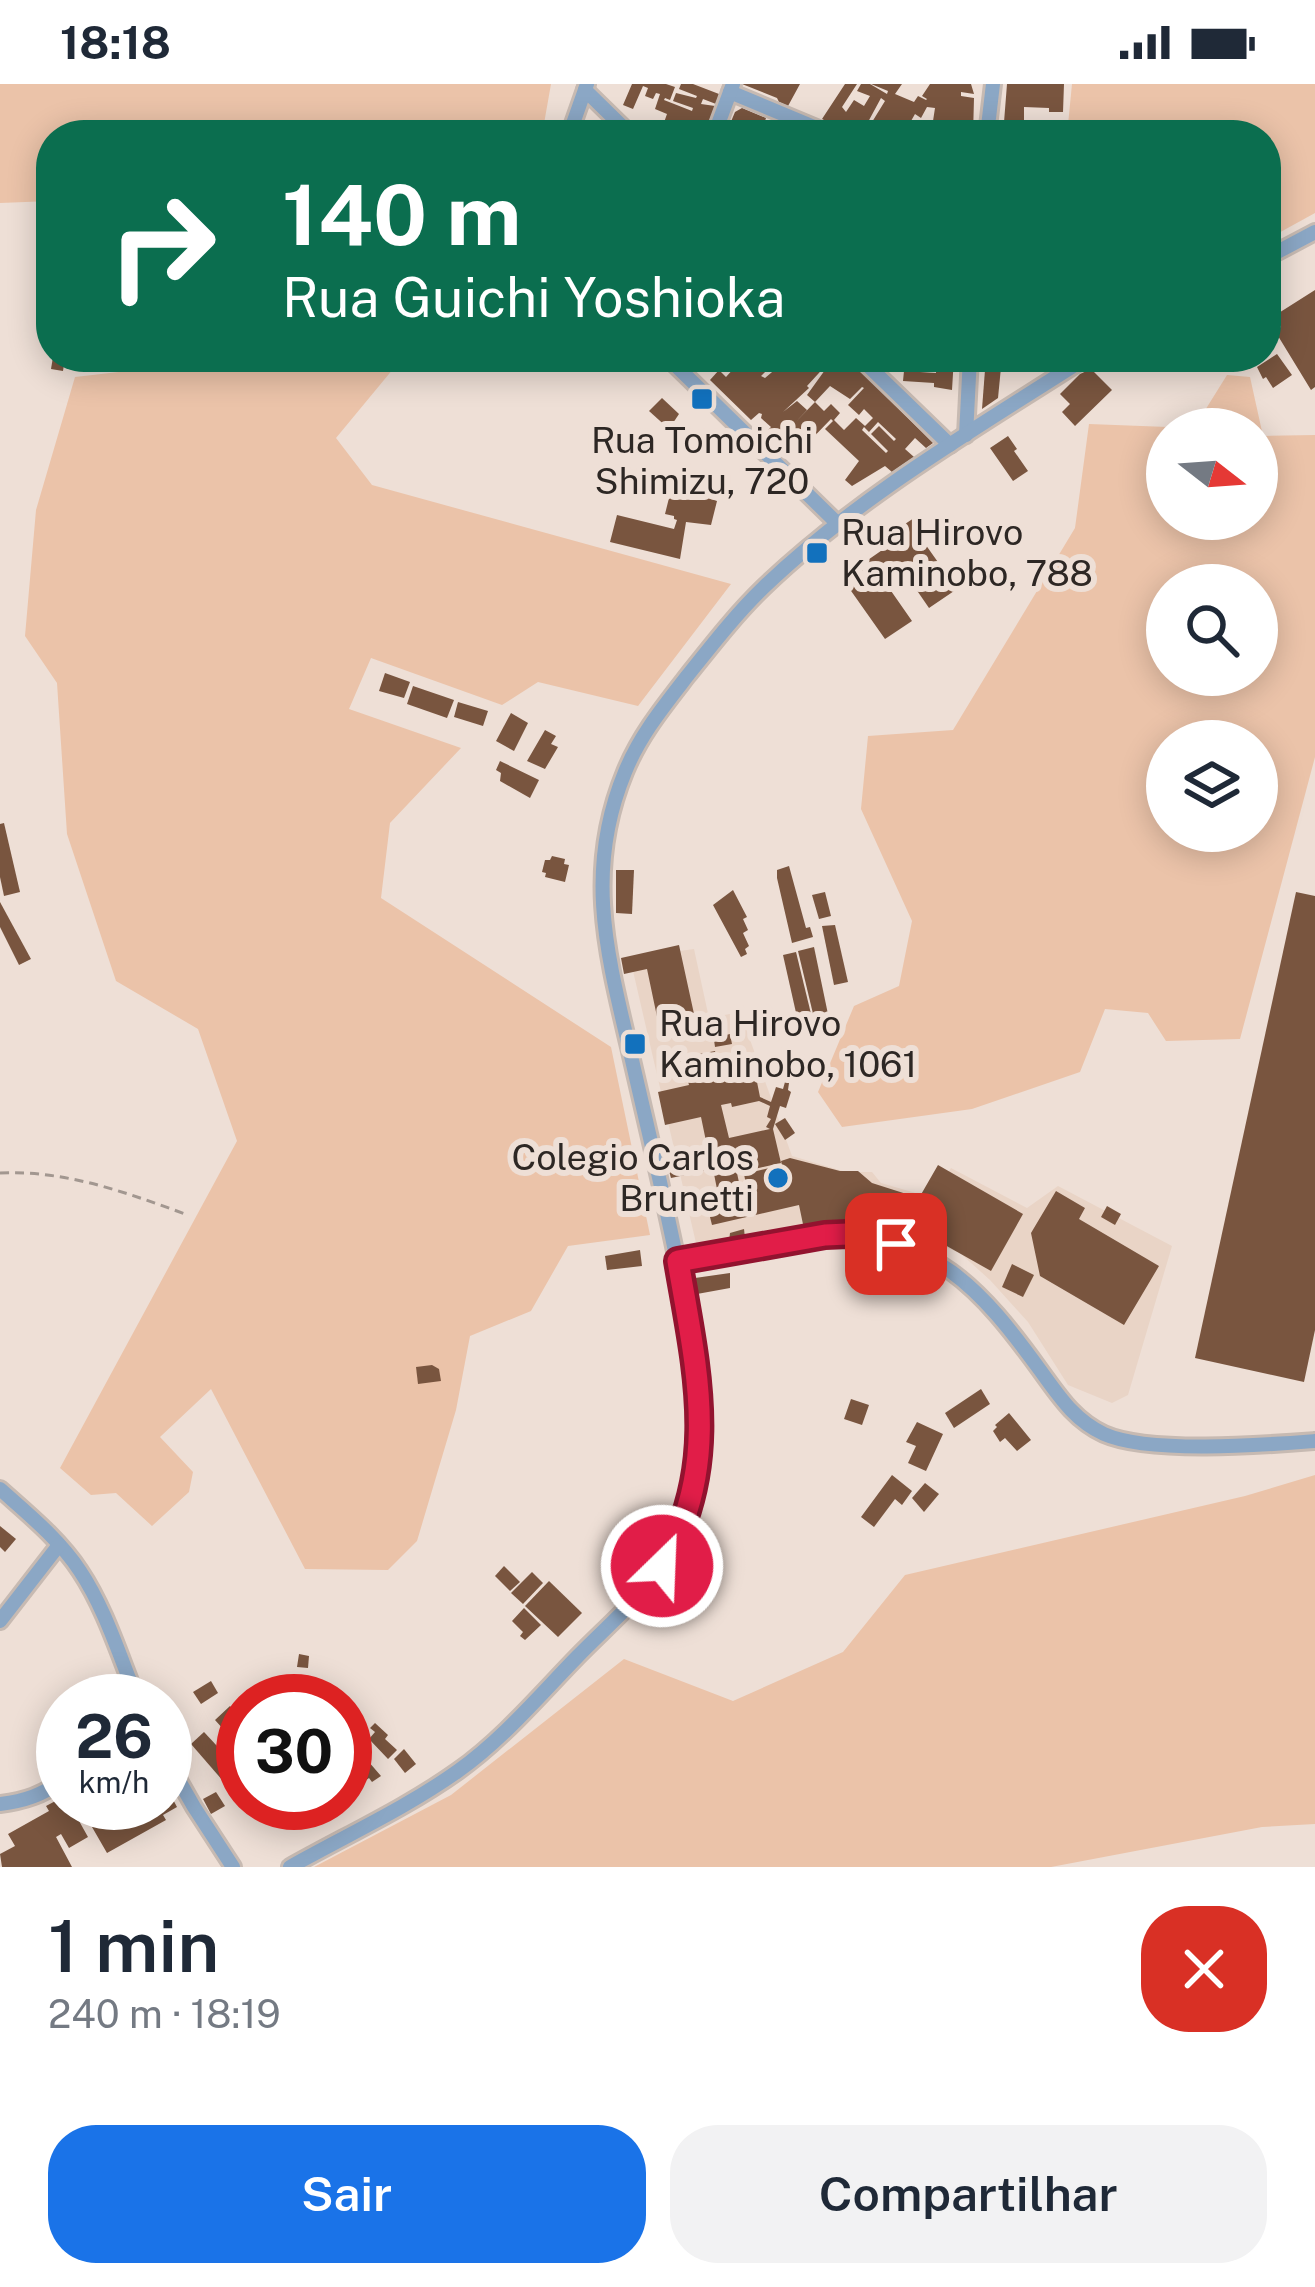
<!DOCTYPE html>
<html lang="pt">
<meta charset="utf-8">
<style>
body{margin:0;font-family:"Public Sans",sans-serif;background:#f2f2f3;color:#1f2937;height:100vh;display:flex;flex-direction:column;font-size:45px;white-space:nowrap}
*{box-sizing:border-box;margin:0}
p{font-size:39px;color:#747a83}
.icon{flex:none;width:66px;height:66px;fill:none;stroke:currentColor;stroke-width:2;stroke-linecap:round;stroke-linejoin:round}
.map{position:relative;height:1783px;overflow:hidden}
.details{display:flex;flex-direction:column;background:#fff;flex:1}
.details>*{flex:none}
.hud{position:absolute;left:36px;top:36px;width:1245px;height:252px;border-radius:48px;box-shadow:0 6px 30px #0003;background:#0b6e4f;color:#fff;overflow:hidden}
.needle{width:78px;rotate:107deg}
.tools{position:absolute;left:1146px;top:324px;display:grid;gap:24px}
.tools a{display:grid;place-items:center;width:132px;height:132px;border-radius:50%;background:#fff;box-shadow:0 6px 30px #0003;font-size:60px}
.speed{position:absolute;left:36px;top:1590px;display:flex;gap:24px;font-size:60px;font-weight:700;text-align:center}
.speed>*{display:grid;place-content:center;width:156px;height:156px;border-radius:50%;background:#fff;box-shadow:0 6px 30px #0003;line-height:1}
.speed small{font-size:30px;font-weight:400}
.speed .limit{border:18px solid #d22;background:#fff;color:#111}
.pin{position:absolute;display:grid;place-items:center;width:102px;height:102px;color:#fff;margin:-51px;border-radius:24px;box-shadow:0 6px 18px #0006}
.me{position:absolute;width:132px;margin:-66px;rotate:24deg;stroke-linejoin:round;filter:drop-shadow(0 0 9px #0008)}
.turn{display:flex;align-items:center;gap:42px;height:252px;padding:0 48px;font-size:54px}
.turn .icon{width:156px;height:156px;stroke-width:2.5}
.turn b{display:block;font-size:84px;line-height:102px}
.round{display:grid;place-items:center;flex:none;width:126px;height:126px;border-radius:48px;background:#f2f2f3}
.headline{display:flex;align-items:center;justify-content:space-between;height:204px;padding:0 48px}
h1{font-size:72px;font-weight:600;line-height:90px}
.cta{display:flex;gap:24px;margin-top:auto;padding:24px 48px}
.cta a{flex:1;height:138px;border-radius:48px;background:#1a73e8;color:#fff;font-size:48px;font-weight:600;line-height:138px;text-align:center}
.cta a+a{background:#f2f2f3;color:#1f2937}
.status{display:flex;justify-content:space-between;align-items:center;height:84px;padding:0 60px;background:#fff;direction:ltr}
.status svg{height:33px;fill:currentColor}
.map>svg:first-child{display:block}
.built{fill:#e9d4c6}
.green{fill:#ebc3a9;fill-rule:evenodd}
.building{fill:#79553f;fill-rule:evenodd}
.lines{fill:none;stroke-linecap:round;stroke-linejoin:round}
.minor-casing{stroke:#c7bab2;stroke-width:20}
.path{stroke:#a29790;stroke-width:3;stroke-dasharray:9 6;stroke-linecap:butt}
.minor{stroke:#8ba7c5;stroke-width:14}
.route-casing{stroke:#92132f;stroke-width:30}
.route{stroke:#e11d48;stroke-width:21}
.poi-dot{fill:#1271bd;stroke:#eedfd6;stroke-width:4.5}
.labels{text-anchor:middle;dominant-baseline:central;stroke-width:12;stroke-linejoin:round;paint-order:stroke}
.poi-label{font-size:36px;fill:#2d2724;stroke:#eedfd6;text-anchor:start}
</style>
<div class="status"><b>18:18</b><svg viewBox="0 0 49 12"><path d="M0 12V9h3v3zM5 12V6h3v6zM10 12V3h3v9zM15 12V0h3v12zM26 1h20v11H26zM47 4h2v5h-2z"/></svg></div>
<div class="map">
<svg width="1315" height="1783" viewBox="0 0 1315 1783">
<rect width="100%" height="100%" fill="#eedfd6"/>
<polygon class="built" points="694,865 709,934 740,928 792,1072 846,1088 872,1088 881,1099 933,1114 951,1084 1027,1124 1058,1102 1172,1162 1128,1311 1112,1319 1068,1301 1028,1238 990,1196 960,1169 889,1141 807,1141 696,1159 630,874"/>
<g class="green">
<polygon points="0,0 551,0 542,51 51,51 51,117 0,119"/>
<polygon points="1072,0 1315,0 1315,129 1266,156 1266,51 1067,51"/>
<polygon points="174,273 403,273 336,354 372,401 731,500 638,622 538,598 502,621 371,574 349,625 461,664 390,739 381,814 611,963 650,1151 568,1162 531,1227 470,1252 456,1326 417,1457 388,1486 305,1485 211,1305 160,1353 193,1388 189,1408 152,1442 116,1409 91,1411 60,1384 237,1057 198,945 116,897 67,750 57,599 25,552 36,426 75,293 162,283"/>
<path d="M1227 291 1250 293 1263 352 1315 351V673L1240 955 1166 957 1148 929 1105 925 1080 988 972 1025 842 1043 818 1008 854 922 899 902 912 837 861 725 868 652 953 646 1075 444 1089 340 1194 344ZM1167 345H1257V435H1167ZM1167 501H1257V591H1167ZM1167 657H1257V747H1167Z"/>
<polygon points="1315,1391 1315,1740 1262,1743 1051,1783 314,1783 451,1711 624,1575 733,1617 843,1568 905,1491 1245,1412"/>
</g>
<g class="building">
<polygon points="632,0 666,0 675,3 670,16 665,14 664,16 692,27 693,24 673,17 676,9 696,14 697,12 679,5 681,0 693,0 719,10 716,20 703,15 701,20 715,22 704,51 643,51 648,40 661,47 667,30 655,25 660,10 656,9 653,15 645,12 648,4 643,2 633,25 623,21"/>
<polygon points="742,0 800,0 788,22 779,18 777,14"/>
<path d="M845 0H857L842 23 846 28 854 16 864 22 870 12 857 7 861 0H870L887 10 888 7 871 0H902L895 10 914 18 918 12 926 16 927 15 922 12 930 0H971L974 10 961 8V12L974 14 973 51H864L885 17 881 14 861 51H853L822 35ZM927 23 935 24 933 37 919 36 916 40 911 37 915 30 921 34Z"/>
<polygon points="1007,0 1064,0 1063,28 1049,28 1049,24 1024,23 1024,40 1045,41 1044,51 1003,51"/>
<polygon points="742,24 766,34 763,43 766,44 767,40 778,44 775,51 744,48 743,51 733,51 737,42 730,40 735,28"/>
<polygon points="1315,206 1315,303 1311,306 1275,247 1281,243 1274,232"/>
<polygon points="1277,270 1292,291 1273,304 1266,293 1263,295 1257,283"/>
<polygon points="53,273 65,274 63,287 51,285"/>
<path d="M724 273H751L757 279 759 277 768 285 761 292 765 294 778 283 767 273H797L794 276 796 278 801 273H816L810 279 812 281 820 273H849L902 322 899 325 933 359 926 364 915 354 905 365 914 373 892 388 885 382 852 402 845 396 859 377 825 345 833 337 831 335 799 368 792 360 785 368 765 349 771 343 761 334 762 330 759 329 751 336 710 296 719 286 726 293 735 283ZM829 278 833 282 827 288 825 286 807 311 815 318 830 302 850 315 862 303 864 304 848 321 859 331 864 325 873 334 865 342 856 334 844 346 834 336 840 329 831 320 824 327 815 318 786 348 782 344 786 341 790 344 807 326 797 317 783 328 809 304 807 302ZM878 338 896 355 894 357 879 342 871 350 888 367 886 369 862 346 864 343 869 348Z"/>
<polygon points="878,273 904,273 904,284 897,277 890,284"/>
<polygon points="909,273 941,277 942,273 954,273 952,306 934,303 934,299 903,297 904,287 936,289 936,287 908,285"/>
<polygon points="986,273 1002,273 998,314 982,325"/>
<polygon points="1091,285 1112,306 1075,342 1062,328 1070,320 1060,310 1080,290"/>
<polygon points="662,314 679,330 669,345 649,327"/>
<polygon points="1008,352 1017,365 1014,367 1028,387 1013,397 990,364"/>
<polygon points="681,405 709,412 708,414 717,417 711,441 686,438 680,475 610,458 617,431 674,445 677,436 674,435 674,432 665,430 671,406 680,408"/>
<polygon points="917,432 931,452 923,457 957,505 929,524 907,492 889,504 912,537 885,555 849,504 852,487 901,453 896,446"/>
<polygon points="385,589 410,598 404,614 379,607"/>
<polygon points="413,602 454,616 447,634 407,620"/>
<polygon points="458,618 488,627 483,642 454,633"/>
<polygon points="511,629 528,639 514,667 496,657"/>
<polygon points="545,646 556,652 551,660 558,663 545,685 527,677"/>
<polygon points="500,677 539,696 530,714 500,697 501,689 496,686"/>
<polygon points="4,739 20,808 4,812 0,793 0,740"/>
<polygon points="552,772 565,775 564,780 569,781 565,798 545,793 546,789 542,788 545,776 550,776"/>
<polygon points="789,782 806,844 810,843 813,853 792,859 777,794 777,786"/>
<polygon points="616,786 634,786 632,830 616,829"/>
<polygon points="733,806 747,833 743,835 748,846 743,849 749,862 745,865 747,870 741,873 713,821"/>
<polygon points="825,808 831,832 819,835 812,811"/>
<polygon points="1296,808 1315,812 1315,1246 1304,1298 1195,1274"/>
<polygon points="0,818 31,875 19,881 0,843"/>
<polygon points="835,841 848,898 834,901 822,842"/>
<polygon points="679,861 696,939 660,947 647,885 624,890 621,874"/>
<polygon points="814,863 829,935 815,938 798,867"/>
<polygon points="796,868 813,938 799,942 783,871"/>
<polygon points="726,947 726,951 730,950 732,960 715,963 713,949"/>
<path d="M715 967 722 996 755 988 760 1013 771 1018 776 1003 783 1005 785 998 789 999 788 1006 791 1008 786 1024 780 1022 773 1045 781 1079 737 1089 741 1108 747 1106 744 1090 782 1081 781 1077 790 1074 840 1087H858L872 1099 919 1114 938 1081 1023 1130 991 1187 906 1139 900 1152 859 1141 860 1132 851 1134 853 1142H836V1138L804 1145 799 1121 712 1141 705 1113 718 1110 713 1085 671 1094 665 1073 707 1062 701 1033 665 1041 658 1008 689 1001 685 987 671 990 668 976ZM759 1017 770 1022 767 1033 771 1035 766 1043 770 1045 729 1054 721 1021 731 1019 732 1023Z"/>
<polygon points="785,1034 795,1049 785,1056 775,1040"/>
<polygon points="1056,1107 1085,1124 1079,1135 1159,1182 1124,1241 1040,1192 1031,1149"/>
<polygon points="1107,1122 1121,1130 1115,1141 1101,1133"/>
<polygon points="744,1145 745,1154 729,1158 730,1149"/>
<polygon points="640,1166 642,1182 607,1186 605,1172"/>
<polygon points="1012,1180 1034,1191 1023,1213 1002,1203"/>
<polygon points="730,1189 730,1204 697,1210 695,1194"/>
<polygon points="432,1281 439,1285 441,1297 418,1300 416,1283"/>
<polygon points="981,1305 990,1320 954,1344 945,1329"/>
<polygon points="851,1315 869,1321 862,1341 844,1335"/>
<polygon points="1009,1329 1031,1356 1017,1367 1005,1354 1000,1358 993,1347 997,1343 995,1341"/>
<polygon points="917,1338 943,1350 926,1387 908,1379 916,1362 906,1358"/>
<polygon points="892,1391 912,1407 902,1421 895,1415 874,1443 861,1433"/>
<polygon points="925,1399 939,1410 924,1428 912,1414"/>
<polygon points="0,1442 16,1455 5,1468 0,1463"/>
<polygon points="504,1482 520,1498 510,1507 495,1492"/>
<polygon points="532,1488 543,1499 523,1520 511,1509"/>
<polygon points="549,1497 582,1529 558,1553 525,1522"/>
<polygon points="524,1524 541,1541 525,1556 520,1552 523,1548 512,1537"/>
<polygon points="299,1570 309,1572 308,1584 297,1583"/>
<polygon points="211,1597 218,1609 201,1620 193,1608"/>
<polygon points="230,1622 239,1632 243,1628 243,1667 215,1636"/>
<polygon points="375,1639 388,1651 385,1655 397,1666 388,1675 369,1655 375,1648 370,1644"/>
<polygon points="204,1648 243,1690 243,1720 191,1660"/>
<polygon points="404,1665 416,1680 405,1689 394,1675"/>
<polygon points="368,1677 381,1692 372,1698 369,1694 365,1697 356,1686"/>
<polygon points="169,1708 177,1723 163,1731 166,1736 107,1769 92,1743 134,1719 165,1719 165,1710"/>
<polygon points="216,1708 225,1722 211,1730 203,1715"/>
<polygon points="63,1713 63,1719 69,1719 88,1753 69,1764 61,1750 56,1753 72,1783 2,1783 0,1770 15,1762 8,1750 49,1727 46,1722"/>
</g>
<g class="lines">
<defs>
<g id="minor">
<polyline points="585,6 631,51"/>
<polyline points="730,8 833,51"/>
<polyline points="569,51 587,0"/>
<polyline points="714,51 733,0"/>
<polyline points="987,51 993,0"/>
<polyline points="1266,174 1315,148"/>
<polyline points="667,273 838,440"/>
<polyline points="859,273 950,361"/>
<polyline points="966,351 970,273"/>
<path d="M678 1177 825 1151C933 1149 982 1206 1040 1286 1059 1312 1074 1336 1104 1350 1149 1370 1263 1361 1315 1357"/>
<path d="M0 1405C28 1430 59 1455 80 1487 106 1526 120 1574 138 1617"/>
<polyline points="0,1537 59,1461"/>
<polyline points="165,1672 194,1723 233,1783"/>
<path d="M0 1720C25 1717 42 1711 63 1696"/>
<path d="M290 1783C345 1752 406 1724 458 1687 502 1656 539 1612 577 1573 609 1540 650 1507 672 1465 690 1432 699 1390 701 1353 702 1311 694 1270 687 1228 671 1139 649 1051 629 963 606 866 585 785 625 688 640 651 664 622 688 591 712 561 736 530 764 503 859 412 977 344 1087 273"/>
</g>
</defs>
<use href="#minor" class="minor-casing"/>
<path class="path" d="M0 1089C67 1086 127 1109 188 1131"/>
<use href="#minor" class="minor"/>
</g>
<g class="lines">
<defs>
<path id="route" d="M662 1482C722 1382 696 1283 678 1177L825 1151 848 1150 896 1160"/>
</defs>
<use href="#route" class="route-casing"/>
<use href="#route" class="route"/>
</g>
<g class="poi-dot">
<rect x="690" y="303" width="24" height="24" rx="6"/>
<rect x="805" y="457" width="24" height="24" rx="6"/>
<rect x="623" y="948" width="24" height="24" rx="6"/>
<circle cx="778" cy="1094" r="12"/>
</g>
<g class="labels">
<g class="poi-label">
<text x="702" y="356" text-anchor="middle">Rua Tomoichi<tspan x="702" dy="41">Shimizu, 720</tspan></text>
<text x="841" y="448">Rua Hirovo<tspan x="841" dy="41">Kaminobo, 788</tspan></text>
<text x="659" y="939">Rua Hirovo<tspan x="659" dy="41">Kaminobo, 1061</tspan></text>
<text x="754" y="1073" text-anchor="end">Colegio Carlos<tspan x="754" dy="41">Brunetti</tspan></text>
</g>
</g>
</svg>
<div class="tools">
<a><svg class="needle" viewBox="-14 -14 28 28"><path d="M0-13l5 13h-10z" fill="#e53935"/><path d="M0 13l5-13h-10z" fill="#747a83"/></svg></a>
<a><svg class="icon" aria-label="search" viewBox="0 0 24 24"><circle cx="10" cy="10" r="6"/><path d="M15 15l6 6"/></svg></a>
<a><svg class="icon" aria-label="layers" viewBox="0 0 24 24"><path d="M12 4l9 5-9 5-9-5zM3 14l9 5 9-5"/></svg></a>
</div>
<div class="speed"><div>26<small>km/h</small></div><div class="limit">30</div></div>
<div class="pin" style="left:896px;top:1160px;background:#d93025"><svg class="icon" aria-label="arrive" viewBox="0 0 24 24"><path d="M6 21V4h12l-3 4 3 4H6"/></svg></div>
<svg class="me" style="left:662px;top:1482px" viewBox="-20 -20 40 40"><circle r="17" fill="#e11d48" stroke="#fff" stroke-width="3"/><path d="M0-11L8 9 0 5-8 9z" fill="#fff"/></svg>
<div class="hud">
<div class="turn"><svg class="icon" aria-label="right" viewBox="0 0 24 24"><path d="M7 20v-9h11M14 6l5 5-5 5"/></svg><div><b>140 m</b>Rua Guichi Yoshioka</div></div>
</div>
</div>
<section class="details">
<div class="headline"><div><h1>1 min</h1><p>240 m · 18:19</p></div><a class="round" style="background:#d93025;color:#fff"><svg class="icon" aria-label="close" viewBox="0 0 24 24"><path d="M6 6l12 12M18 6L6 18"/></svg></a></div>
<div class="cta"><a>Sair</a><a>Compartilhar</a></div>
</section>
